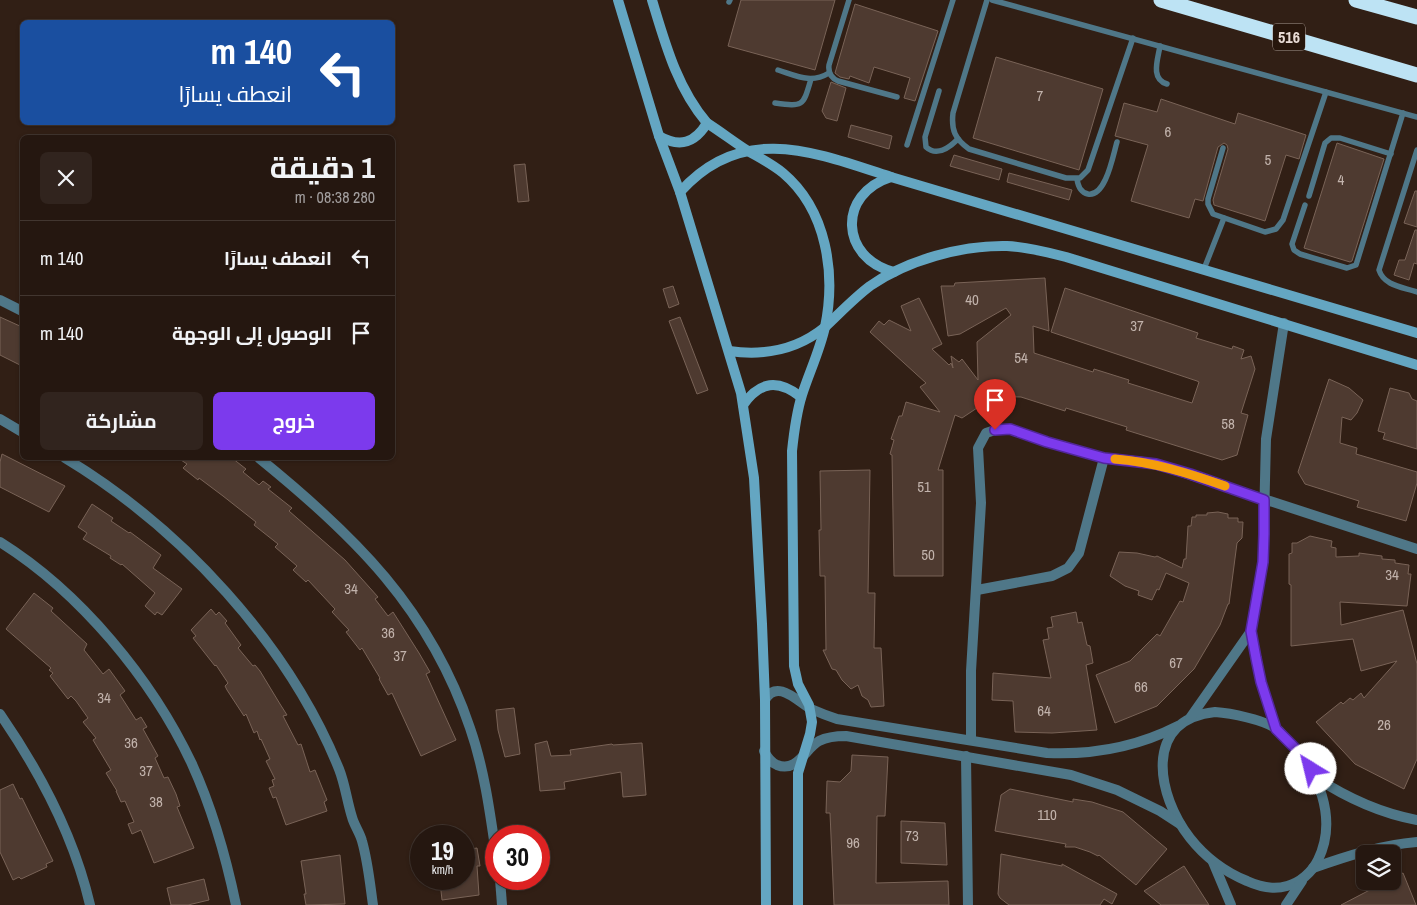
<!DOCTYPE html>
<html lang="ar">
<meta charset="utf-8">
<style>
body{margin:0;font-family:"Archivo Narrow",Cairo,sans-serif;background:#31241e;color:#f1f3f6;direction:rtl;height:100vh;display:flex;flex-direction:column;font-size:19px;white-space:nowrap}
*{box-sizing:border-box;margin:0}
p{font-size:16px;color:#a39f9f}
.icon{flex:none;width:28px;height:28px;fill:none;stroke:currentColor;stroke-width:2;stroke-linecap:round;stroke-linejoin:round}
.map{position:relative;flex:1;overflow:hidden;direction:ltr}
.drawer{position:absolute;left:20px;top:135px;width:375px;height:325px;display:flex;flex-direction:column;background:#251710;border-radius:8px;box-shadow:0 1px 4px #0004,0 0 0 1px #423630;direction:rtl}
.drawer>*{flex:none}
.hud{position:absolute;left:20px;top:20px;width:375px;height:105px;border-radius:8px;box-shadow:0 1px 4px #0004,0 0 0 1px #423630;direction:rtl;background:#1a4fa0;color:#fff;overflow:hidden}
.buttons{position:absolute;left:1356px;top:845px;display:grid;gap:10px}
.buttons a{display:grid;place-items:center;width:45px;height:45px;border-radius:8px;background:#251710;box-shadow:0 1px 4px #0004,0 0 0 1px #423630;font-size:25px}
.speed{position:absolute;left:410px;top:825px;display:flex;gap:10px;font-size:25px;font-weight:700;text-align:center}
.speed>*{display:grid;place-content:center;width:65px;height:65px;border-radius:50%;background:#251710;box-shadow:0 1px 4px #0004,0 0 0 1px #423630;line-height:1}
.speed small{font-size:12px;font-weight:400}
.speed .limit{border:8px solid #d22;background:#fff;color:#111}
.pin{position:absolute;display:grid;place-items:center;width:42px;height:42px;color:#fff;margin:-51px -21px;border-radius:50% 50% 50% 0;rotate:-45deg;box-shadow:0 0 5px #0007}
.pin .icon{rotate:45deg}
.me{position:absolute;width:55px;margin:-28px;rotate:324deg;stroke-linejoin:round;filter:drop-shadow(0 0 4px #0008)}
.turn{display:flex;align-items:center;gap:18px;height:105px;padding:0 20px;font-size:22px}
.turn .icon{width:65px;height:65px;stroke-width:2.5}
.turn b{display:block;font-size:35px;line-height:42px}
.round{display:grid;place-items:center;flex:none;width:52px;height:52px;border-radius:8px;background:#31241e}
.overview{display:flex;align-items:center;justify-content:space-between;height:85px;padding:0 20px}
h1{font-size:30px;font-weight:700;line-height:38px}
.cta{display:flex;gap:10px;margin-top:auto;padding:10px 20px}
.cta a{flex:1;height:58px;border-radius:8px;background:#7c3aed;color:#fff;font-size:20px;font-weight:700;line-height:58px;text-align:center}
.cta a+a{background:#31241e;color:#f1f3f6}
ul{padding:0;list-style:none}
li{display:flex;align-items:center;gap:15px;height:75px;padding:0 20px;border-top:1px solid #423630}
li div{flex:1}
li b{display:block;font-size:19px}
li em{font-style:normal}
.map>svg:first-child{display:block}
.building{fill:#4e3a30;stroke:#796357}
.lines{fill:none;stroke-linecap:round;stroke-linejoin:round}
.lane{stroke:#4f7788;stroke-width:5.5}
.street{stroke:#4f7788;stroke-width:10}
.secondary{stroke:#64a6c2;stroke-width:10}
.highway{stroke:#bde3f4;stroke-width:15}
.route-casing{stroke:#51269a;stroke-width:12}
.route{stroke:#7c3aed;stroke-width:9}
.slow{stroke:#f59e0b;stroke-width:9}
.labels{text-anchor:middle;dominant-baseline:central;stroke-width:5;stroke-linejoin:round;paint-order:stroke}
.number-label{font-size:15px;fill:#c2b3ac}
.shield{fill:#27160c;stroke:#aea099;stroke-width:1}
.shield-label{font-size:16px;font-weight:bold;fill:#e8dbd5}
</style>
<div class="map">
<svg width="1417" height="905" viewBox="0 0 1417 905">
<rect width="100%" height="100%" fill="#311f15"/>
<g class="building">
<polygon points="741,0 835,0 815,70 728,46"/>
<polygon points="855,4 938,31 915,101 904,98 910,78 874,67 869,83 850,76 849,79 840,77 835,73"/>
<polygon points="996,57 1103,89 1079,170 973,138"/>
<polygon points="831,82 846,88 837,121 826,118 822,111"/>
<polygon points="1161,99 1235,124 1238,113 1306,135 1299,159 1286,155 1265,221 1214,205 1213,200 1228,149 1227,145 1224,143 1218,147 1203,201 1195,199 1189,218 1131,201 1148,145 1115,136 1124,103 1157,112"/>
<polygon points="851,125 892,136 889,149 848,137"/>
<polygon points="1337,143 1384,159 1352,261 1350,262 1304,248"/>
<polygon points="954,155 1002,169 999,180 950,166"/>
<polygon points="525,164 529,201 518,202 514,165"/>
<polygon points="1009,173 1072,190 1069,200 1007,182"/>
<polygon points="1415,191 1417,191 1417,227 1404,223"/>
<polygon points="1415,230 1417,230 1417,264 1414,263 1409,280 1394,275 1399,260 1405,260"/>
<polygon points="1045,278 1049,331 1033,326 1034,353 1093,372 1094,369 1129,380 1128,383 1192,403 1199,382 1197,381 1051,332 1065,288 1198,333 1196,338 1232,349 1233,346 1244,350 1241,359 1251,356 1255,369 1241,413 1248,415 1237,455 1222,460 1126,430 1127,427 1066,408 1065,411 1021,397 980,396 983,404 962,418 955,415 938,470 943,470 943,576 894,576 892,455 890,454 894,440 891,439 899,416 902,416 906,402 940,412 920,387 926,383 870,332 879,321 884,325 889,320 911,331 901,306 919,298 942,344 932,349 949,365 951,363 953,368 951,356 959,362 962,359 978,380 977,342 1011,315 1006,308 960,334 948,336 941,286 954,286 955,283"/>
<polygon points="673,286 679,304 669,308 663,289"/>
<polygon points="0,317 22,327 22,366 0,355"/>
<polygon points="680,317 708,390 697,394 669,321"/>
<polygon points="1329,379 1349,388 1363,400 1357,413 1351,420 1342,417 1340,443 1357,448 1356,454 1417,472 1417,483 1406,521 1357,507 1359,501 1305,484 1298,472"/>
<polygon points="1390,388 1409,393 1412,399 1417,401 1417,449 1383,439 1385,433 1378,431"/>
<polygon points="2,454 65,486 49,512 0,487 0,462"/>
<polygon points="178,458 232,458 246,469 243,472 259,485 263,481 271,487 268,489 292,508 289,511 345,560 378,597 375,599 388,616 393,612 419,653 430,672 426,674 456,740 421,756 392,693 388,695 379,679 380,678 362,648 360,650 346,632 349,630 332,612 335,609 308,580 306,582 293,570 297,566 275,547 278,544 254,525 256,522 223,496 199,478 198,480 183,468 187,464"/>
<polygon points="870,470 868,593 875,593 874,648 881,648 884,706 871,707 868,700 862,696 858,685 851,689 842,680 836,670 832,669 823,650 826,650 825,576 820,576 819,530 821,530 820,471"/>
<polygon points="92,504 113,518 111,521 129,533 130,532 161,555 153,568 182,589 162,615 157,612 155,615 145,606 155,593 122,564 121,565 110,558 111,556 83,539 87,533 78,527"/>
<polygon points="1218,512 1228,514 1228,518 1238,518 1238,522 1243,522 1242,538 1237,543 1229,604 1228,604 1220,625 1194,669 1157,706 1115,723 1096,675 1130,661 1157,634 1160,636 1180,601 1183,602 1189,583 1166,573 1159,590 1157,589 1152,600 1138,595 1139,591 1125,586 1110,576 1119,552 1137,553 1155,557 1157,556 1182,568 1184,559 1186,559 1188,526 1191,526 1192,517 1196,517 1196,515 1207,515 1207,513"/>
<polygon points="1310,536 1332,541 1331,547 1336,548 1336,557 1359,556 1359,553 1382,556 1382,559 1395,560 1395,563 1409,565 1408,574 1411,574 1407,606 1340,602 1341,625 1403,610 1417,664 1417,759 1404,789 1355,764 1316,722 1341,702 1343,704 1350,698 1353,700 1361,693 1364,698 1397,661 1361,671 1353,639 1291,646 1291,585 1289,584 1289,554 1292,553 1292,543 1297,543"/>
<polygon points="34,593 53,608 51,611 87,644 84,650 103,674 109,669 125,691 120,695 136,720 141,717 147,727 143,729 158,756 155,758 164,778 168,777 176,794 180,806 177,807 194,848 154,863 141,830 132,834 128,824 134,822 125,801 121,802 116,791 117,791 106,773 111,770 93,740 96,738 83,722 88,718 76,701 71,696 68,699 50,676 53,673 49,670 51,668 6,629"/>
<polygon points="211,609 216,615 219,612 227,621 225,623 241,645 238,648 253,666 255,665 260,671 280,704 287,715 283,716 298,745 301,744 310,772 315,770 327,800 324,802 327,811 286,825 276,797 273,798 269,788 274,786 272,780 275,779 266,761 270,759 261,739 260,740 257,731 254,733 246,714 244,716 227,690 225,686 228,683 216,665 215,666 193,638 196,636 191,630"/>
<polygon points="1076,612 1078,623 1082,622 1087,645 1090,646 1093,663 1086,665 1097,730 1052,733 1015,732 1013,701 992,700 993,673 1051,678 1043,640 1049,639 1047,628 1053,627 1051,617"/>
<polygon points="514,708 520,754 505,757 498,730 496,710"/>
<polygon points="547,741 551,756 571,755 570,750 612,744 613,745 642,743 646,795 623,797 621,772 564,782 565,789 540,791 535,744"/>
<polygon points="852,755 888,757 885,816 877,816 876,883 948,881 949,905 834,905 830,813 826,813 827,781 840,782 851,771"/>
<polygon points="13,784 20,799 22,798 53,861 46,864 47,867 21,879 19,877 13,880 0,852 0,790"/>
<polygon points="1010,789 1073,802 1073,799 1092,802 1123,812 1167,849 1136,885 1099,855 1098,856 1090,852 1075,847 1065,847 1066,844 995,831 1001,795"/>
<polygon points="901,821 945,823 947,865 901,863"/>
<polygon points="477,848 480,866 477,866 479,895 442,900 440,882 464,879 464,850"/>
<polygon points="1001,854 1062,866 1062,864 1117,894 1112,904 1104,899 1100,905 1009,905 1000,898 998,894"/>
<polygon points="340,855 345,904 306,905 304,894 306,894 301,861"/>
<polygon points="1184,866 1209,905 1161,905 1144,891"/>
<polygon points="1403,873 1416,905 1341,905 1387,881 1392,881 1392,878"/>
<polygon points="204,879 209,900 188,905 171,905 167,888"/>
</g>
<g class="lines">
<g class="lane">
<path d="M849 0 829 65C828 73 831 78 838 81L897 97"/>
<path d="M987 0 953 113C951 130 955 139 969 149L1066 178H1080L1088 170 1133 38"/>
<polyline points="992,0 1417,117"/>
<polyline points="729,2 730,0"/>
<path d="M1160 46C1158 59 1150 79 1167 84"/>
<path d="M778 70C797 76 811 84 829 73"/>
<path d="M939 91 925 137 926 147C937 157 949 148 958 139"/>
<path d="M775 103C804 107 803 106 811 79"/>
<polyline points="907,145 953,0"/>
<polyline points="1223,148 1208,199 1208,204 1213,214 1265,232 1276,229 1283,220 1326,92"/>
<path d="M1417 150 1379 270C1384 286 1403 287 1417 292"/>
<path d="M1077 179C1078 186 1080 192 1088 194 1106 197 1113 155 1117 142"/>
<polyline points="1309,196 1325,143 1331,138 1340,138 1391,154"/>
<polyline points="1305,205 1292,244 1294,250 1300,254 1347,268 1356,265 1403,113"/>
<polyline points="1204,269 1224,218"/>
</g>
<g class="street">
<polyline points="0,300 22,311"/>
<polyline points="0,419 22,432"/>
<path d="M65 458C181 528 288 643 339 769 345 784 347 801 352 817 354 825 360 833 362 841 368 862 370 884 373 905"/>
<path d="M259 458C354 535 430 609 470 728 484 768 490 812 496 854"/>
<path d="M0 542C80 592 152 679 192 764 212 808 226 857 236 905"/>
<polyline points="977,590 1052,576 1068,568 1079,553 1104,458"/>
<path d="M765 700C777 678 798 702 811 709 820 713 828 716 837 719L1047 753C1093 755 1137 747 1178 726"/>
<path d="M1215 712C1231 713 1264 720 1277 729 1281 732 1284 737 1287 740 1319 770 1338 819 1318 860 1312 872 1300 883 1287 886 1273 890 1260 887 1247 881 1225 872 1205 857 1190 838 1157 796 1142 720 1215 712Z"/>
<path d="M0 714C40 772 74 836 90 905"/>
<polyline points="1190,718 1251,631"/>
<polyline points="1276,729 1261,682 1251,631 1263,563 1266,439 1284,323"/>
<polyline points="971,740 971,671 981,503 978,448 986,433 995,430 1010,429 1047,442 1104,458 1144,462 1169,468 1417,549"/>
<path d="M764 751C767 757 770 762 777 765 797 773 805 749 819 741 827 737 836 736 846 736L1071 775 1117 790 1160 811 1180 824"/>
<polyline points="966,756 968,905"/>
<path d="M1315 777C1347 798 1379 813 1417 820"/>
<polyline points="1213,862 1231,905"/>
<path d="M1313 868C1347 856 1381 845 1417 842"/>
<polyline points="500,879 502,905"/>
<polyline points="1286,905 1302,881"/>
</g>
<g class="secondary">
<polyline points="618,0 659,136 680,192 741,393 754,478 762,624 765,700 766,905"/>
<path d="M652 0C665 43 677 88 707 123 721 132 734 142 748 151 760 158 772 164 783 173 827 210 836 274 825 327 820 350 809 373 802 395 796 414 794 432 792 451L794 666 798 684 809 705 812 722 810 734 798 773V905"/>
<path d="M659 136C680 148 695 143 707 123"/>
<path d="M891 177C837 194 840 258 894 272"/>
<path d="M680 192C742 122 815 152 891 177L1417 333"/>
<path d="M729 351C764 356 797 350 825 327 840 313 854 298 870 286 907 260 962 245 1007 246 1027 247 1047 252 1066 257L1417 365"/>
<path d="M743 405C760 381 778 379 801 397"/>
</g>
<g class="highway">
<polyline points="1161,0 1417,75"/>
<polyline points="1356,0 1417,17"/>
</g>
</g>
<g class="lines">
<defs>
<polyline id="route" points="995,430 1010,429 1047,442 1104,458 1156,464 1190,474 1264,500 1264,534 1263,562 1251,631 1256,658 1261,682 1276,729 1295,748 1311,769"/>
</defs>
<use href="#route" class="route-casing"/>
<use href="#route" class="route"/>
<path class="slow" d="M1115 459C1153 462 1188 473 1225 486"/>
</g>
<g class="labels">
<g class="number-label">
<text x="1040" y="95">7</text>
<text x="1168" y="131">6</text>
<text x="1268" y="159">5</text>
<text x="1341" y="179">4</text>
<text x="972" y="299">40</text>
<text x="1137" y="325">37</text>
<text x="1021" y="357">54</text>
<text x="1228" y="423">58</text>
<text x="924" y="486">51</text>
<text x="928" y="554">50</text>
<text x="1392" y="574">34</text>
<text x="351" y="588">34</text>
<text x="388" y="632">36</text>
<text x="400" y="655">37</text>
<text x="1176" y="662">67</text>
<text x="1141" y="686">66</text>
<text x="104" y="697">34</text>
<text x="1044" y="710">64</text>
<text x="1384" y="724">26</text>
<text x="131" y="742">36</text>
<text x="146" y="770">37</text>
<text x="156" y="801">38</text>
<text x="1047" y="814">110</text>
<text x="912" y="835">73</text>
<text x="853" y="842">96</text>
</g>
<rect class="shield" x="1273" y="23.5" width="32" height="27" rx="4"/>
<g class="shield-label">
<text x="1289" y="37">516</text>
</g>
</g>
</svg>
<div class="buttons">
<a><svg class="icon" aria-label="layers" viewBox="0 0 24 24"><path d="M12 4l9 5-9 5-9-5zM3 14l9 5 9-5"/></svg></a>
</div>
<div class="speed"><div>19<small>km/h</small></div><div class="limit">30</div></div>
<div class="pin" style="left:995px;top:430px;background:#d93025"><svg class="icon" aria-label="arrive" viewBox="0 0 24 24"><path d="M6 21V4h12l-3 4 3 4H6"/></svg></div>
<svg class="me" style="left:1311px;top:769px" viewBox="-20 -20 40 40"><circle r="19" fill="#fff"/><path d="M0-13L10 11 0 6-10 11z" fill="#7c3aed"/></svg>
<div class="hud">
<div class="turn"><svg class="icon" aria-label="left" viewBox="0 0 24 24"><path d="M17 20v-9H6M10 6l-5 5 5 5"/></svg><div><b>140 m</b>انعطف يسارًا</div></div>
</div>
<section class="drawer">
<div class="overview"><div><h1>1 دقيقة</h1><p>280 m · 08:38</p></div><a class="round"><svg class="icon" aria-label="close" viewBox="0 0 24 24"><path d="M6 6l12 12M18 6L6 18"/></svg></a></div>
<ul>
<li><svg class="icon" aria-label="left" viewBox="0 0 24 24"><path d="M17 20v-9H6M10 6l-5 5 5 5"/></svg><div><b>انعطف يسارًا</b></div><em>140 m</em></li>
<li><svg class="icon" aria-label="arrive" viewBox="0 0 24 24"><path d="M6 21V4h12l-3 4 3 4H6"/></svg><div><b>الوصول إلى الوجهة</b></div><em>140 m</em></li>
</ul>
<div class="cta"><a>خروج</a><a>مشاركة</a></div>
</section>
</div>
